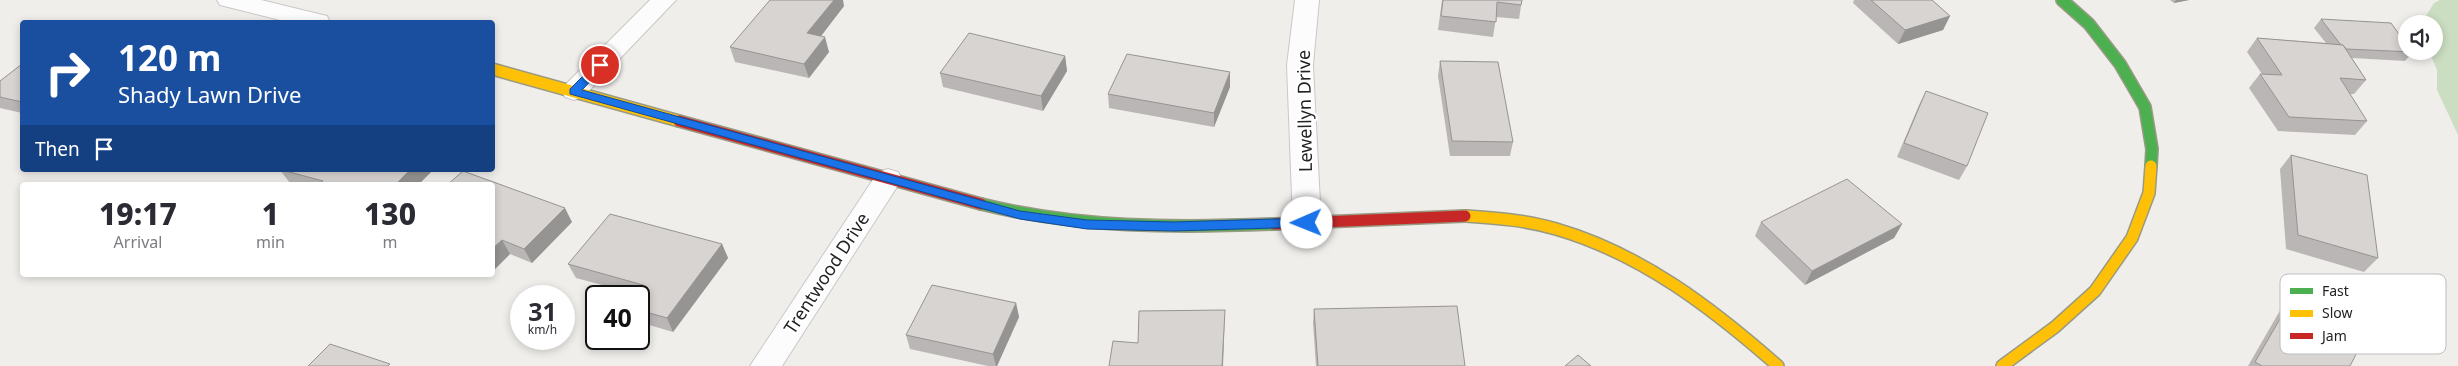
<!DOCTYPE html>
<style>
body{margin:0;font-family:"Noto Sans",sans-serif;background:#f7f7f7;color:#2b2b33;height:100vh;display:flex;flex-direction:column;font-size:19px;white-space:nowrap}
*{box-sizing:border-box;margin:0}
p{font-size:16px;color:#7c7c81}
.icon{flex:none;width:28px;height:28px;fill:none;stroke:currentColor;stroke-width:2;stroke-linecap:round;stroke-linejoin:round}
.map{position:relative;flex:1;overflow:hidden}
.sheet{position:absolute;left:20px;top:182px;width:475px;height:95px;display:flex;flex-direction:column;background:#fff;border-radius:5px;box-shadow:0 2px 8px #0003}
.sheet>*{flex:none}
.banner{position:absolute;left:20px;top:20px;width:475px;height:152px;border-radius:5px;box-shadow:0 2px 8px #0003;background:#1a4fa0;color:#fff;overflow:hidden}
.fabs{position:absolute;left:2398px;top:15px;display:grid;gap:10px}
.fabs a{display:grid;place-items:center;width:45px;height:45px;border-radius:50%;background:#fff;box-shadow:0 2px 8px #0003;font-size:25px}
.speed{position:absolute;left:510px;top:285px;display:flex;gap:10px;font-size:25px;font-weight:700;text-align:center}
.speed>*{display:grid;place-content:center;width:65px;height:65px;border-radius:50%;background:#fff;box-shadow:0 2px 8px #0003;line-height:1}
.speed small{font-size:12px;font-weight:400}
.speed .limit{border:2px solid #111;border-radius:8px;background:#fff;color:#111}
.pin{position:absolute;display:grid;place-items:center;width:42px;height:42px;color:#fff;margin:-21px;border:2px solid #fff;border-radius:50%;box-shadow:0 1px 5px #0007}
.me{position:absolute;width:55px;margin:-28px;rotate:269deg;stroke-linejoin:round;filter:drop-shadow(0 0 4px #0008)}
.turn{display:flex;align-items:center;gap:18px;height:105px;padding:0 15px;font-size:22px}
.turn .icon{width:65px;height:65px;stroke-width:2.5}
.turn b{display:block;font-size:35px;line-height:42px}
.then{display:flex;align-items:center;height:48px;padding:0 15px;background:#0003;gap:10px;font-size:19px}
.eta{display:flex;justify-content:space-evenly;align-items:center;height:85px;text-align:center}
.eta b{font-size:30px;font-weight:800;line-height:35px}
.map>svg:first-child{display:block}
.forest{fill:#cbdec1}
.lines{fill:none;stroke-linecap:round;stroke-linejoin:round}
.street-casing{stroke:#c9c8c7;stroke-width:2}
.fast-casing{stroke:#999a82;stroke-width:14}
.slow-casing{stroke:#999a82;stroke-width:14}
.jam-casing{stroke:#999a82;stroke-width:14}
.street{fill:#fdfcfc;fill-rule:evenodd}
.fast{stroke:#4caf50;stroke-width:11}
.slow{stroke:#ffc107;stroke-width:11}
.jam{stroke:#c62828;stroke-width:11}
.wall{fill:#b9b6b5}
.shaded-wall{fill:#969493}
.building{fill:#d7d4d2;stroke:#969493}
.route{fill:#1a73e8;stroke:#114b97}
.labels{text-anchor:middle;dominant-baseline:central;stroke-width:4.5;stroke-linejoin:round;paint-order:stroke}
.street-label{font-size:18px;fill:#222;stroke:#fff}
.key{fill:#fff;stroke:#bdbdbd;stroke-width:1}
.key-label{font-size:14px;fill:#222}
</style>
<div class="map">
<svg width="2458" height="366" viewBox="0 0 2458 366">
<rect width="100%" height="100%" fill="#f0eeeb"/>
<polygon class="forest" points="2440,0 2458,0 2458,135 2437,90 2437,70 2429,51 2434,51 2434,24 2421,24 2434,3"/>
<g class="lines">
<defs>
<g id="street">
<polygon points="217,0 261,0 327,16 330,22 288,22 220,5"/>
<polygon points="650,0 676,0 583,97 574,100 565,97 561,91 565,85"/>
<polygon points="1295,0 1319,0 1313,65 1321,223 1317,231 1307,234 1297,231 1293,223 1287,65"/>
<polygon points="888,169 898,172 902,179 782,366 750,366 878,172"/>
</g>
<g id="fast">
<polyline points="2062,0 2089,24 2120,64 2145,107 2152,149 2151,166"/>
<path d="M981 204C1078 228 1175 228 1274 224"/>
</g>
<g id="slow">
<polyline points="492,69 679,121"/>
<path d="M1465 216C1495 218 1526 220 1556 229 1642 254 1712 308 1778 366"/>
<polyline points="2002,366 2055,327 2095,291 2132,238 2149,193 2151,166"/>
</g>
<g id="jam">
<polyline points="679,121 981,204"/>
<polyline points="1274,224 1465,216"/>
</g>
</defs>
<use href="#street" class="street-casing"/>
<use href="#fast" class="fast-casing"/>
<use href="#slow" class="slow-casing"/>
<use href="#jam" class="jam-casing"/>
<use href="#street" class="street"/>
<use href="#fast" class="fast"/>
<use href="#slow" class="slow"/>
<use href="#jam" class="jam"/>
</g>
<g class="wall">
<polygon points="1442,0 1522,0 1519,19 1496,17 1493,37 1438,30"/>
<polygon points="1854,0 1932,0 1950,16 1943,30 1898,44 1853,3"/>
<polygon points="2170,0 2189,0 2174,3"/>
<polygon points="844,6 820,36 829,52 809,78 735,62 730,47"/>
<polygon points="2321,19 2413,52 2405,61 2352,58 2366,80 2354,94 2350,94 2367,121 2355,135 2278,131 2249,88 2260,74 2262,74 2247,52 2257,38 2326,43 2314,28"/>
<polygon points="1065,56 1067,71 1043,111 943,87 940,73"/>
<polygon points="1440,61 1513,142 1510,156 1450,156 1438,76"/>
<polygon points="22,64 22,113 0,108 0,81"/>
<polygon points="1230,87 1214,127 1109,108 1108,94"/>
<polygon points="1926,91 1967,166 1959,180 1897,157 1919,105"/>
<polygon points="2291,155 2378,258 2364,272 2286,249 2280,169"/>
<polygon points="280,170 432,170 432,171 418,185 296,185 290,183"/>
<polygon points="492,185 572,222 532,263 510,254 492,272"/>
<polygon points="1761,222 1902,224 1894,238 1805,285 1755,236"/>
<polygon points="722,244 728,258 673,332 639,322 639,296 636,294 576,278 568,264"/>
<polygon points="2299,286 2350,366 2248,366 2286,300"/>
<polygon points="1016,303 1019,317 997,366 988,366 910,349 906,335"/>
<polygon points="1314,309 1465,366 1316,366 1313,323"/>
</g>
<g class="shaded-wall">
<polygon points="834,0 843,0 844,6 812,48 807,33"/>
<polygon points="2176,0 2189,0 2174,3"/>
<polygon points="1950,16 1943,30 1898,44 1905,30"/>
<polygon points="825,37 829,52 809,78 804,64"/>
<polygon points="1065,56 1067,71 1043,111 1041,96"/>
<polygon points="1230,72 1230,87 1214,127 1214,113"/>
<polygon points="410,170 432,170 432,171 418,185 395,185"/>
<polygon points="565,208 572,222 532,263 524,249"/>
<polygon points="1902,224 1894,238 1805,285 1812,271"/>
<polygon points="502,240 510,254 492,272 492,249"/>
<polygon points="722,244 728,258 673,332 667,318"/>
<polygon points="1016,303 1019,317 997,366 996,366 993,354"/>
<polygon points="1225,310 1223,366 1222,366"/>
</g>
<g class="building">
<polygon points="770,0 834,0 807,33 825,37 804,64 730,47"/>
<polygon points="1443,0 1522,0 1521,5 1497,2 1496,22 1441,16"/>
<polygon points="1871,0 1932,0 1950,16 1905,30"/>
<polygon points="2321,19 2391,23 2406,44 2406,51 2412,51 2413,52 2346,49 2343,45 2341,45"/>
<polygon points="969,33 1065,56 1041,96 940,73"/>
<polygon points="2257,38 2343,45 2366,80 2340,78 2367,121 2289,117 2260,74 2282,75"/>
<polygon points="1127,54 1230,72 1214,113 1108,94"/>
<polygon points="1440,61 1498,62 1513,142 1452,141"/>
<polygon points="22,64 22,102 0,97 0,81"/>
<polygon points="1926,91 1988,113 1967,166 1904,143"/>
<polygon points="2291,155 2367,175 2378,258 2298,235"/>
<polygon points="282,170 410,170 395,185 319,185 323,181"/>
<polygon points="463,171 565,208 524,249 502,240 492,249 492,185 447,185"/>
<polygon points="1847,179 1902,224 1812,271 1761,222"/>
<polygon points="610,214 722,244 667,318 639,310 639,296 634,296 643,285 568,264"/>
<polygon points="932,285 1016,303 993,354 906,335"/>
<polygon points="2299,286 2372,323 2350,366 2262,366 2255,362"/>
<polygon points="1457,306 1465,366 1318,366 1314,309"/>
<polygon points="1225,310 1222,366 1109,366 1113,341 1138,343 1139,311"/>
<polygon points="330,344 390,364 388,366 308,366"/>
<polygon points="1578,355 1591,366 1565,366"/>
</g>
<polygon class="route" points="600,62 603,63 603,68 582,90 1020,211 1087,220 1174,222 1307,218 1313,223 1307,227 1174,231 1087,229 1020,219 570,94 570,89 596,63"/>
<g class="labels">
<g class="street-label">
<text transform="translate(1304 111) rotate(-91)">Lewellyn Drive</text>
<text transform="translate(826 273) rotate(-57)">Trentwood Drive</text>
</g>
</g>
<rect x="2280" y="274" width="166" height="80" rx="8" class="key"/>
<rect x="2290" y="288" width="23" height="6" fill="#4caf50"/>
<rect x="2290" y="310" width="23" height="7" fill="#ffc107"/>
<rect x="2290" y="333" width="23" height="6" fill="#c62828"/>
<g class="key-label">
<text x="2322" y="296">Fast</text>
<text x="2322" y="318">Slow</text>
<text x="2322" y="341">Jam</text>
</g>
</svg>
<div class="fabs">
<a><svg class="icon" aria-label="sound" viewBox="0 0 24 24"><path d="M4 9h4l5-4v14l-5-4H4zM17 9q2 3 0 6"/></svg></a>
</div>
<div class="speed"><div>31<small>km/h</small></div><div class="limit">40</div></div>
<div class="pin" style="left:600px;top:65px;background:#d93025"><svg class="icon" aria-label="arrive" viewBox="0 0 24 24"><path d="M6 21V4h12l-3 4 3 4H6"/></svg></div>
<svg class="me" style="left:1307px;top:223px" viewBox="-20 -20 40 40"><circle r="19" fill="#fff"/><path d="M0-13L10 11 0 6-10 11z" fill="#1a73e8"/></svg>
<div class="banner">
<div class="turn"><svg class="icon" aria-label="right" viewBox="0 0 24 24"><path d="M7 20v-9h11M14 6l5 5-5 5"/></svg><div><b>120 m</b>Shady Lawn Drive</div></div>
<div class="then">Then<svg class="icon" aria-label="arrive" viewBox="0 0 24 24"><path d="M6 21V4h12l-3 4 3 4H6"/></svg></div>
</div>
<section class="sheet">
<div class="eta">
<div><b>19:17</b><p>Arrival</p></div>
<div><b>1</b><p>min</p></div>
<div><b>130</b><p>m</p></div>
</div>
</section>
</div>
